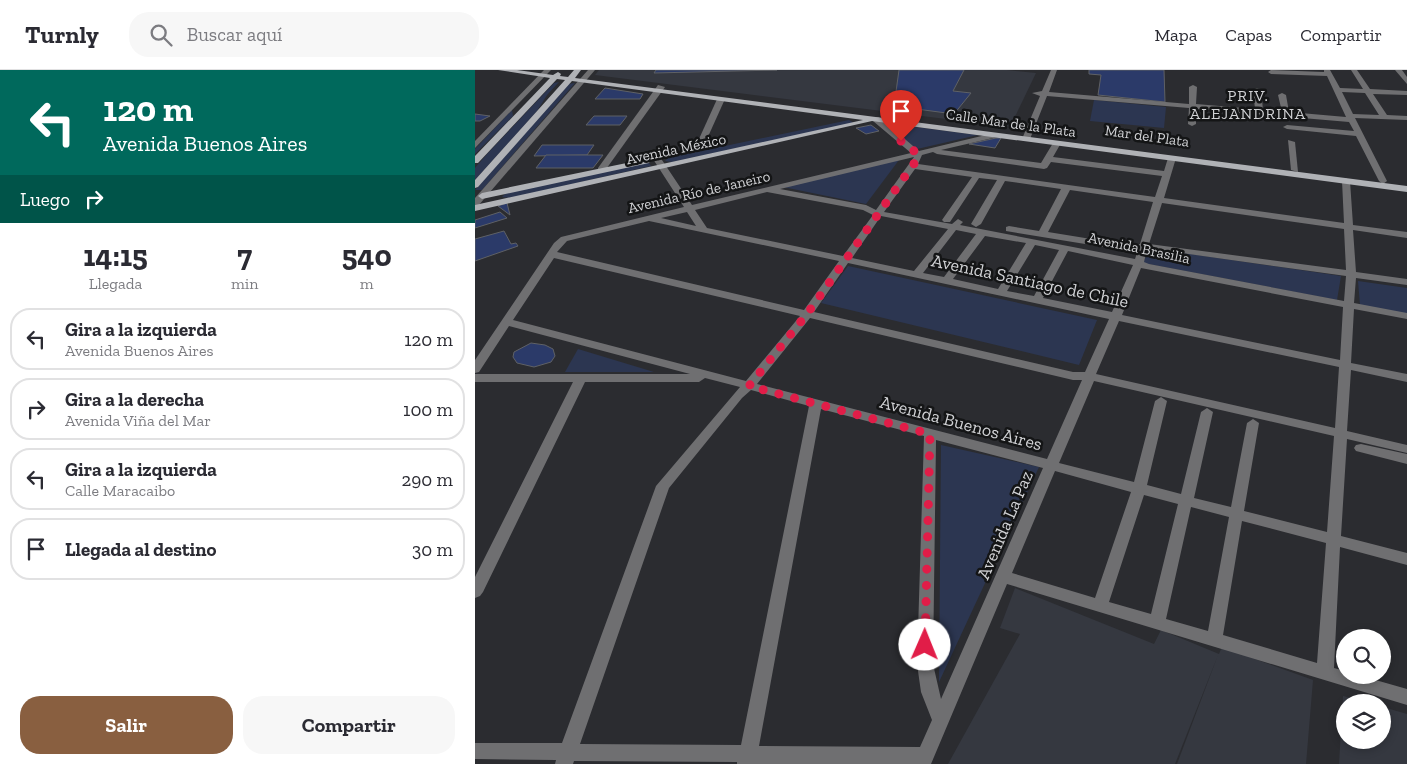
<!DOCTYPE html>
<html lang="es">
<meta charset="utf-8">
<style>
body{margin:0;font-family:"Zilla Slab",serif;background:#f7f7f7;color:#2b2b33;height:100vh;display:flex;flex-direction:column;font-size:19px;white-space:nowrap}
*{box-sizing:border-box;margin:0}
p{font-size:16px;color:#7c7c81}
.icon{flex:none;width:28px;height:28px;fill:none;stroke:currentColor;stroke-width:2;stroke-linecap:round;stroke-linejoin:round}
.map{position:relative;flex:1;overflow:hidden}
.side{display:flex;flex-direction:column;background:#fff;width:475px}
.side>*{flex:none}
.banner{background:#00695c;color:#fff;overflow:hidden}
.controls{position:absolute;left:861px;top:559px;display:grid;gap:10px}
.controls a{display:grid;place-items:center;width:55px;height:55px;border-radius:50%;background:#fff;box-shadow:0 2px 8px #0003;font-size:25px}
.pin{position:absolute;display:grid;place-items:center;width:42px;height:42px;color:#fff;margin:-51px -21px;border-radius:50% 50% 50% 0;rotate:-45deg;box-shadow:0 0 5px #0007}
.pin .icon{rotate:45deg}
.me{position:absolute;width:55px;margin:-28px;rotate:1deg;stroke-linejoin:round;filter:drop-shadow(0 0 4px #0008)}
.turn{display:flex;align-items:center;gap:18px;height:105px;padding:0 20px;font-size:22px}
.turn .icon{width:65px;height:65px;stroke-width:2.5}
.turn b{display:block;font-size:35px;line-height:42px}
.then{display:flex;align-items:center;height:48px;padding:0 20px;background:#0003;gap:10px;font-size:19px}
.eta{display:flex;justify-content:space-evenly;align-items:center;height:85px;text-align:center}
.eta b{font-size:30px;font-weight:800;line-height:35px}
.primary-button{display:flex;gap:10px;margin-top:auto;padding:10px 20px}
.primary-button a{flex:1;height:58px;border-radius:20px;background:#895f40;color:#fff;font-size:20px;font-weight:800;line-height:58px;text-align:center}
.primary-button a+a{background:#f7f7f7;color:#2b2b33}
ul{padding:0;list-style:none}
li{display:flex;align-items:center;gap:15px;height:62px;margin:0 10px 8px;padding:0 10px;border:2px solid #e1e1e2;border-radius:20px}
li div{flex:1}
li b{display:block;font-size:19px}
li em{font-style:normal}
header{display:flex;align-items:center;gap:30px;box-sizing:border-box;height:70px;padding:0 25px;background:#fff;border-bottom:1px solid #e1e1e2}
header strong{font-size:24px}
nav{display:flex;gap:28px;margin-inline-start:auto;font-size:18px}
.search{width:350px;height:45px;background:#f7f7f7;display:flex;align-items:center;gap:12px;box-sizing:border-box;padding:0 18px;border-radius:20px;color:#7c7c81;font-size:19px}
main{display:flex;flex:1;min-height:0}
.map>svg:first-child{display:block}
.built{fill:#353840}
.green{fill:#2c3651}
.building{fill:#2b3a69;stroke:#5f6165}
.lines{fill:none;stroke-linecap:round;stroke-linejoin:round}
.minor{fill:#6f6f71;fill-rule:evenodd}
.major{fill:#b0b2b6;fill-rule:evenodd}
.route{stroke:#e11d48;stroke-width:9;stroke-dasharray:0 16.2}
.labels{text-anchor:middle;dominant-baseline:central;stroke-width:5;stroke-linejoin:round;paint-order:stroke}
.far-street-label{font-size:15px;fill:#d1d2d5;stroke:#141516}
.far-neighbourhood-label{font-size:16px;letter-spacing:1px;fill:#d1d2d5;stroke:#141516}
.street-label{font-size:18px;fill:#d1d2d5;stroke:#141516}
</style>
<header>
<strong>Turnly</strong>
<div class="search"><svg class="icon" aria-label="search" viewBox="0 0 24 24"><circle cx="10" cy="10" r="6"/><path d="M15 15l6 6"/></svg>Buscar aquí</div>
<nav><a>Mapa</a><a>Capas</a><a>Compartir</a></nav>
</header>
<main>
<section class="side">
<div class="banner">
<div class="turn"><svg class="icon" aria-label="left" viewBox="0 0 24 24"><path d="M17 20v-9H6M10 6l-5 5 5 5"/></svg><div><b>120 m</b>Avenida Buenos Aires</div></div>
<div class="then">Luego<svg class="icon" aria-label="right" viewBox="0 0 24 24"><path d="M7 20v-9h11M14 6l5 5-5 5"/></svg></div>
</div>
<div class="eta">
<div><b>14:15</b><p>Llegada</p></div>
<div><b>7</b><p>min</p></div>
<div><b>540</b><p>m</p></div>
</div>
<ul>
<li><svg class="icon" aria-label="left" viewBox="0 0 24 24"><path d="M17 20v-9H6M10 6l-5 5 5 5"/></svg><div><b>Gira a la izquierda</b><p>Avenida Buenos Aires</p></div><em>120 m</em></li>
<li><svg class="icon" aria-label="right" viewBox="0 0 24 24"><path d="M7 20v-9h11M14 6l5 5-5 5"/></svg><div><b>Gira a la derecha</b><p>Avenida Viña del Mar</p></div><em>100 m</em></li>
<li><svg class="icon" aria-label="left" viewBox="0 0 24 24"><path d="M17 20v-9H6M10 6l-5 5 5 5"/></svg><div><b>Gira a la izquierda</b><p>Calle Maracaibo</p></div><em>290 m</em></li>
<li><svg class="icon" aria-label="arrive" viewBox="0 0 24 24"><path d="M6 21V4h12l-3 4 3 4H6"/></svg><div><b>Llegada al destino</b></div><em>30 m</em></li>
</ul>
<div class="primary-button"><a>Salir</a><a>Compartir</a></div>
</section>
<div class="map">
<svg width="932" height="694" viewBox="0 0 932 694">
<rect width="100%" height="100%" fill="#2b2c30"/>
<g class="built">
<polygon points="124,0 532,0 561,3 535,57 120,5"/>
<polygon points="540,518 679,574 686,560 744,584 747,577 838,610 831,694 702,694 743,585 700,694 473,694 545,564 525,558"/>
<polygon points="868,626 892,632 870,632 870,670 908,670 908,637 932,644 932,694 864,694"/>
</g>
<g class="green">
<polygon points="84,12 72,25 62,41 0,110 0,98 12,84 79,13"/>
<polygon points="100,13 7,120 0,120 94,14"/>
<polygon points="619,30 691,37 689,58 615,51"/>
<polygon points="37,40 38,46 0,84 0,79"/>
<polygon points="374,50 379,53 197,92 190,91 193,88"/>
<polygon points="409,53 503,65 442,79"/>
<polygon points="424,90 391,134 308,117"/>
<polygon points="170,93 174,93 176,96 35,128 27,127 31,123"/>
<polygon points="675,178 866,206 862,230 668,193"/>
<polygon points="373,196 622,250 604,295 346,233"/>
<polygon points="883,211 932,218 932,244 885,235"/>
<polygon points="103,279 179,302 90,302"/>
<polygon points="466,375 564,397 464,612"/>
</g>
<g class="building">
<polygon points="181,0 302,0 179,3"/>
<polygon points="424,0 489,0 478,21 496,23 479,44 419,36"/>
<polygon points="614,0 689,0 690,32 623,25 626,5 614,4"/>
<polygon points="130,18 168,24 165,29 120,29"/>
<polygon points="0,44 15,46 5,51 0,51"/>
<polygon points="119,46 152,46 145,55 111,55"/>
<polygon points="396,55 404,61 391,64 381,58"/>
<polygon points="521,68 526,68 520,78 494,74"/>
<polygon points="67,75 119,75 112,85 59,86"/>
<polygon points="71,85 128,85 118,98 61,98"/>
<polygon points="32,133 35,145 23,136"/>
<polygon points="25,142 32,148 0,158 0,150"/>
<polygon points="29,161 36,174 41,173 43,176 0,191 0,169"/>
<polygon points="56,273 70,275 78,279 80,286 76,292 59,297 42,293 38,287 39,282"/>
</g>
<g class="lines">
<g class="minor">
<polygon points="69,0 76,0 0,78 0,71"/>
<polygon points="113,0 120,0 3,136 0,137 0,128"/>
<path d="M576 0H582L574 22 714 34V17L718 15 722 17 721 34 780 39 778 20 782 18 786 20 788 40 807 42 803 25 807 23 811 25 814 42 871 47 852 6 796 4 793 2 796 0 849 2V0H855L865 18 888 19 876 0H882L895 19 932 21V25L898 24 912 45 932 46V50L880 48 912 111 908 114 904 111 881 66 812 59 808 57 812 55 879 61 874 52 721 39V54L717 56 713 54 714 38 572 26 555 69 548 71 547 69 565 26 557 23 567 21ZM867 22 890 23 904 45 878 44Z"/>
<polygon points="920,0 927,0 932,7 932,14"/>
<polygon points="183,15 190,17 129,102 123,102 123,98"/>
<polygon points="243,27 250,29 227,80 220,82 219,80"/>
<path d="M398 47H404L444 81 519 63 523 65 522 67 466 80 566 93 578 73 582 71 586 73 578 87 689 101 693 88 697 86 701 88 689 128 869 153 867 111 871 108 875 111 878 155 932 162V168L878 160 881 202 932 209V215L881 208 879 233 932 243V249L879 239 876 293 932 304V312L876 300 872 361 932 375V383L872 369 866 466 932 483V495L865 477 859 598 870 601V605H883L932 619V635L532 514 456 694H262V692L99 691 98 694H80L81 690 0 689V673H87L181 416 265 317 230 308 224 312H110L8 522 5 526 0 528V507L98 312H0V304H215L34 256 4 302 0 303V290L79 173 86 167 209 137 178 89 179 87H185L217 135 436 83 398 51ZM458 82 462 84 569 99 572 98 576 92 687 106 680 127 443 94 447 85ZM439 87 401 140 391 135 305 119ZM440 99 497 107 467 150 469 152H475L504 108 522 110 496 154 501 157 506 154 530 111 586 119 564 161 534 156 531 157V161L647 180H663L660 189 485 155 488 152 483 149 477 154 409 142ZM595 120 678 132 665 174H647L573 162ZM292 122 388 140 398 145 368 186 232 158 220 140ZM687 133 869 159 871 200 674 174ZM212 142 221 156 186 148ZM406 146 473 159 439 201 377 188ZM174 151 364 191 329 240 82 182 92 171ZM481 160 501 164 469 207 448 203ZM510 166 551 173 523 219 478 209ZM560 175 584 180 559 226 532 221ZM672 180H685L871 206 869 231 674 194 669 192ZM593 181 658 195 637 242 568 228ZM79 188 325 246 271 311 38 250ZM373 193 634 249 610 302H598L339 242ZM666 198 868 237 865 290 647 245ZM335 248 598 310H607L572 389 282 314ZM644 251 864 297 860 358 621 304ZM619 311 859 366 852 462 769 441 784 353 778 349 772 353 756 437 719 428 738 342 732 338 726 342 706 424 672 415 692 331 686 327 680 331 659 412 584 393ZM276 320 334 336 266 675 105 674 194 418 267 328ZM346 339 449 366 442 594 446 622 457 650 445 677 284 676ZM461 370 568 398 466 629 458 594ZM580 401 656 422 620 528 537 503ZM669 425 703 434 676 544 634 532ZM716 437 754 447 733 561 691 549ZM767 451 851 473 842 593 748 565Z"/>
<polygon points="813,70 820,72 823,102 816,100"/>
<polygon points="886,374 932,384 932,394 881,381 879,378 881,375"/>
</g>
<g class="major">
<polygon points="23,0 42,0 78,5 83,2 86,4 85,6 93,7 99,0 106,0 100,8 932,116 932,122 397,51 0,141 0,135 388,50 97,11 3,117 0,118 0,110 90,10 82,9 3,93 0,93 0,86 75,8"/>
<polygon points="171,89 175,91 174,93 7,129 3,126 7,123"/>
</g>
</g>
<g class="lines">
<polyline class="route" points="426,71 443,84 443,88 332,244 274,316 455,364 450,575"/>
</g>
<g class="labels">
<g class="far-street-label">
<text transform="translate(536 53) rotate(8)">Calle Mar de la Plata</text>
<text transform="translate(672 66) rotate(8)">Mar del Plata</text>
<text transform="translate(201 79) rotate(-12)">Avenida México</text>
<text transform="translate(224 122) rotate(-13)">Avenida Río de Janeiro</text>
<text transform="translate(664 178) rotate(12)">Avenida Brasilia</text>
</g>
<g class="far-neighbourhood-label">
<text x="773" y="25">PRIV.<tspan x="773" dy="18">ALEJANDRINA</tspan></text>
</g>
<g class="street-label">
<text transform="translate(555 211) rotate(12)">Avenida Santiago de Chile</text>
<text transform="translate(486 353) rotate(15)">Avenida Buenos Aires</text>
<text transform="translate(530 455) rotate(-67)">Avenida La Paz</text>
</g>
</g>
</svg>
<div class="controls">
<a><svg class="icon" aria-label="search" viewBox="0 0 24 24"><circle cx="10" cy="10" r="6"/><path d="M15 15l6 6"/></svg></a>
<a><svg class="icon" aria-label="layers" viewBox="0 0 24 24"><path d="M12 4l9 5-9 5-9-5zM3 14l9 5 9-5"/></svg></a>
</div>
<div class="pin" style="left:426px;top:71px;background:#d93025"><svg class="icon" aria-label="arrive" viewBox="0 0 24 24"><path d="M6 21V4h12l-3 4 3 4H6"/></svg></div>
<svg class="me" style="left:450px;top:575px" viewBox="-20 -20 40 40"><circle r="19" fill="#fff"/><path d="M0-13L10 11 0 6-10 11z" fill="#e11d48"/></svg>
</div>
</main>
